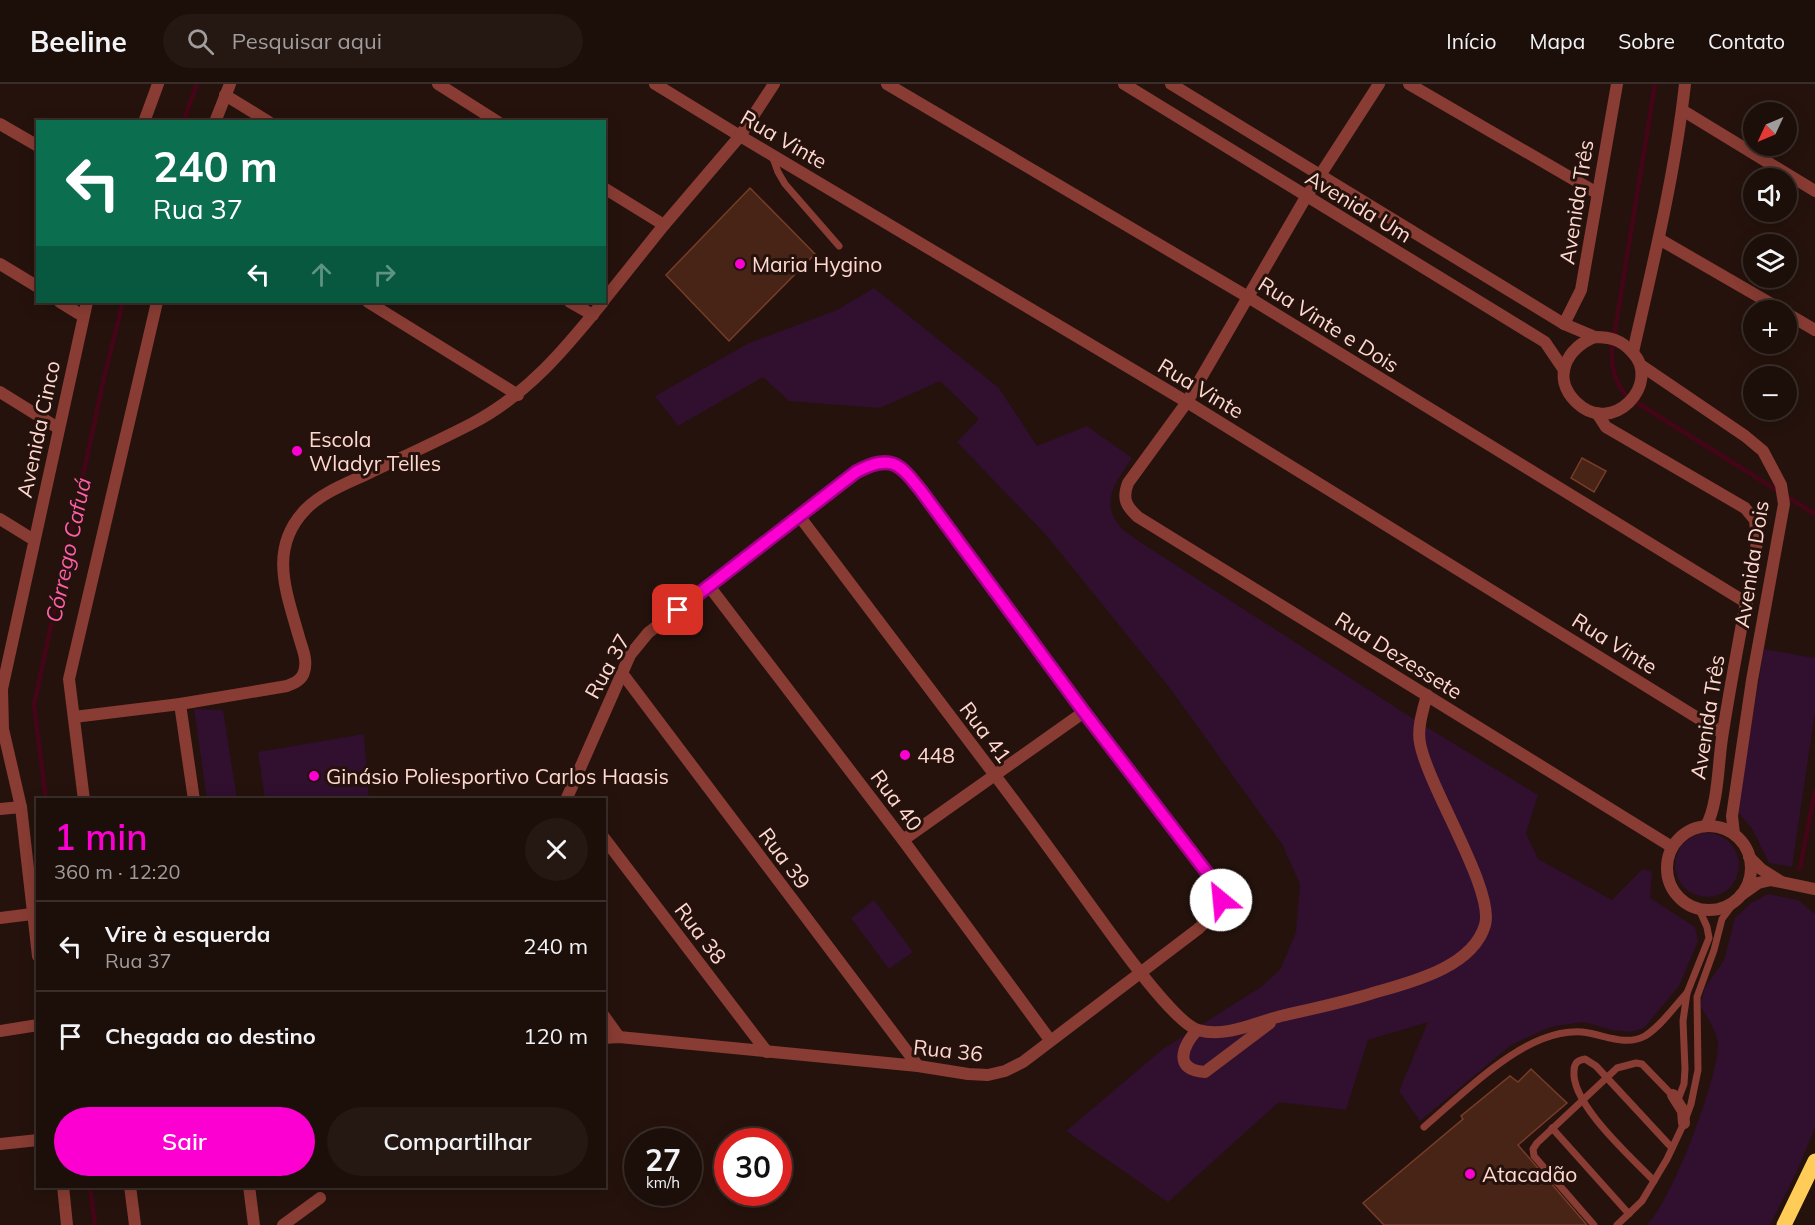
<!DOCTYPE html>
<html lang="pt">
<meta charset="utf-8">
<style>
body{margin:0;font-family:Mulish,sans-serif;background:#251712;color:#f1f3f6;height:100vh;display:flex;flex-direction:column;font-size:22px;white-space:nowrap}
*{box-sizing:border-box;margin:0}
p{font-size:20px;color:#a09c9c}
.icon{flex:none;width:33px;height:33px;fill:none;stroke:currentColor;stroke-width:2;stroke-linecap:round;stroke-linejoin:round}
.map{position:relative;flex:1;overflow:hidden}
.details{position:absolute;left:36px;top:714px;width:570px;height:390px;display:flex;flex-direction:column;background:#1c0e09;border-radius:0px;box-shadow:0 3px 15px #0003,0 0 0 2px #3a2e2a}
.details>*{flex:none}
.guide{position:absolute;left:36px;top:36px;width:570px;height:183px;border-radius:0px;box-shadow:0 3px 15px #0003,0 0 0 2px #3a2e2a;background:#0b6e4f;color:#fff;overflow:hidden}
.needle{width:39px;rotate:226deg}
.tools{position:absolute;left:1743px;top:18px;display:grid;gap:12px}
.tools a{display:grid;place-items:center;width:54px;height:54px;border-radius:50%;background:#1c0e09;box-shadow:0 3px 15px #0003,0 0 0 2px #3a2e2a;font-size:30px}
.speed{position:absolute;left:624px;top:1044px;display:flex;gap:12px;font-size:30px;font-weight:700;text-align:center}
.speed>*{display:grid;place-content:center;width:78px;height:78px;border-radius:50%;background:#1c0e09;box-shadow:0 3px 15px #0003,0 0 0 2px #3a2e2a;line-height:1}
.speed small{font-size:15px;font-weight:400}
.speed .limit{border:9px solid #d22;background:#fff;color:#111}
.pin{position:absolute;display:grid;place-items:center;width:51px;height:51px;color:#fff;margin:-26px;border-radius:12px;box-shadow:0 3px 9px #0006}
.me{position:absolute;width:66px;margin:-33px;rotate:332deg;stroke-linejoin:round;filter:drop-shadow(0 0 4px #0008)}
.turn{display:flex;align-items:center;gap:21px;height:126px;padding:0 18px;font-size:27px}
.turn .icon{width:78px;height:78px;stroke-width:2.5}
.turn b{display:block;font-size:42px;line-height:51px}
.lanes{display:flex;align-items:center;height:57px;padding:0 18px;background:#0003;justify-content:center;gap:30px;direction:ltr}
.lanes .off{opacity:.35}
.round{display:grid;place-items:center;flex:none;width:63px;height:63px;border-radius:32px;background:#251712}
.overview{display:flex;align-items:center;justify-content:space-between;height:102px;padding:0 18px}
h1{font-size:36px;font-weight:600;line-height:45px;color:#fb00d1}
.action{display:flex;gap:12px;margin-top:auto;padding:12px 18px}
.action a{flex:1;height:69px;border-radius:36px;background:#fb00d1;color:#fff;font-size:24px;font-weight:600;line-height:69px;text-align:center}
.action a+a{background:#251712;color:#f1f3f6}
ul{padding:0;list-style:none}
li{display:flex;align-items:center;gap:18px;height:90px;padding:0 18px;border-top:2px solid #3a2e2a}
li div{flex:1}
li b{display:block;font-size:22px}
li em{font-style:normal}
header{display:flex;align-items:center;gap:36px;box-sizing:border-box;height:84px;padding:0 30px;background:#1c0e09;border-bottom:2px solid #3a2e2a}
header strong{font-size:28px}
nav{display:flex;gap:33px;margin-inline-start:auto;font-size:21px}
.search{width:420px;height:54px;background:#251712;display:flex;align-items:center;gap:15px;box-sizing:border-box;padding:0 21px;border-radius:33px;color:#a09c9c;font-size:22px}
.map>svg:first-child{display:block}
.green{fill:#300f2f}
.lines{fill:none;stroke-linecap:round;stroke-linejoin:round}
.stream{stroke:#450518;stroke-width:4.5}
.building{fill:#482417;stroke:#763c27;stroke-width:1.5}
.service{stroke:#883c33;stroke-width:7}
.minor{stroke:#883c33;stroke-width:12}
.tertiary{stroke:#883c33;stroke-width:12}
.primary{stroke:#ffcc57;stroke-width:15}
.route-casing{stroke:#a30088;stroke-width:15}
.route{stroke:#fb00d1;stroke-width:10}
.poi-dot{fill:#fb00d1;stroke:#25120c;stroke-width:2}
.labels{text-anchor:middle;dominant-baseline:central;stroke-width:6;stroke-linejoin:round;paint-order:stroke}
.street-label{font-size:21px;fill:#ffd9d0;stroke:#25120c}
.poi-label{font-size:21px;fill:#ffd9d0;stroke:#25120c;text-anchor:start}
.water-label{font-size:22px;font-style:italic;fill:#ff5eaa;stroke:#25120c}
</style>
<header>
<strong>Beeline</strong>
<div class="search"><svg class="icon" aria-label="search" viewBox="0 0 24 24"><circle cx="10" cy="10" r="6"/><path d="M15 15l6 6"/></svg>Pesquisar aqui</div>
<nav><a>Início</a><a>Mapa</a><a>Sobre</a><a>Contato</a></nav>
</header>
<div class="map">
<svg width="1815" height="1141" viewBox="0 0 1815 1141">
<rect width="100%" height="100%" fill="#25120c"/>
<g class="green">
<path d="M874 204 999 304 1037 362 1087 342 1132 374C1118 395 1099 417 1119 441 1123 447 1131 451 1137 456L1412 634 1538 711 1526 749 1538 775 1612 816 1643 785 1652 788 1650 814 1695 843 1698 857 1679 902 1644 944 1631 948 1612 946 1583 938 1550 943 1511 961 1420 1037 1399 1007 1428 938 1368 956 1346 1026 1279 1018 1168 1118 1066 1047 1163 965 1261 903 1280 886 1296 848 1300 800 1282 760 1169 603 1047 452 957 358 979 335 940 297 880 324 789 317 763 293 678 342 655 312 749 259 837 226Z"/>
<polygon points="1764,565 1815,574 1815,628 1792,783 1769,779 1753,746 1737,727"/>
<polygon points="194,625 223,626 237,715 207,715"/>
<polygon points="364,650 369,715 265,715 258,668"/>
<circle cx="1707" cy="781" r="32"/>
<path d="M1768 810 1798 816 1815 830V1044L1796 1089 1770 1141H1647C1673 1114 1715 1002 1718 963 1719 950 1706 932 1700 921L1705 904 1724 876 1735 834 1751 819Z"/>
<polygon points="874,816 913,868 889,885 851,834"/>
</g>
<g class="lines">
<g class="stream">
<path d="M1655 0 1612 265C1611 284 1615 297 1626 312L1815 430"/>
<polyline points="183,38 197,0"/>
<polyline points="46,716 34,621 104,294 123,218"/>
<polyline points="1800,784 1815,707"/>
<polyline points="90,1102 95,1141"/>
</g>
</g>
<g class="building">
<polygon points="750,104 815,170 729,257 666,191"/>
<polygon points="1582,374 1606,387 1594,408 1571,394"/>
<polygon points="1531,985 1567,1019 1518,1061 1587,1141 1384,1141 1363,1119 1463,1035 1461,1032 1510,992 1518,998"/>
</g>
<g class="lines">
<g class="service">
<polyline points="773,74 778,88 785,100 839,162"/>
<path d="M1424 1043C1458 1014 1501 971 1542 955 1555 950 1568 947 1582 948 1603 950 1625 963 1645 952 1661 942 1674 923 1687 909"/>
<polyline points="1552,1044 1629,1130"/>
<path d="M1654 1097C1631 1073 1571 1020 1574 987 1574 979 1578 976 1585 975L1596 982 1672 1064"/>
<polyline points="1594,1141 1534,1072 1533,1065 1537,1059 1617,984 1636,979 1642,980 1674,1013 1679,1013 1684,1000 1685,985 1683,937 1687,909 1709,854 1707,843 1699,825"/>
<polyline points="1617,1141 1642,1117 1667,1075 1684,1039 1691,1020 1698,986 1697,913 1714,866 1722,835 1737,815"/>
</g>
<g class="minor">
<polyline points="438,0 498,38"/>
<polyline points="655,0 740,52 1187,318 1722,649"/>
<polyline points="887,0 1248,213 1747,519"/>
<polyline points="1124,0 1545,258 1564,286"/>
<polyline points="1171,0 1564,240 1595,253"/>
<path d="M1379 0 1306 113 1187 318 1128 399C1122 415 1126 422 1138 433L1672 763"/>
<polyline points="1409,0 1597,109"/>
<polyline points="225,11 269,38"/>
<polyline points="1682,26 1815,107"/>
<polyline points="144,38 158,0"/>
<polyline points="215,38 230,0"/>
<polyline points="0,40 38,62"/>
<polyline points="604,104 664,141"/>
<polyline points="1659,155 1782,226"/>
<polyline points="0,180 38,203"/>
<polyline points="604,216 664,141 740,52 774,0"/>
<polyline points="60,218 83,232"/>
<polyline points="368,218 518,311"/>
<polyline points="570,218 593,231"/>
<polyline points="1786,229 1815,246"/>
<polyline points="1564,240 1581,206 1617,0"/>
<path d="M1595 253C1611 253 1621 256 1632 268 1663 299 1612 354 1576 318 1551 294 1567 263 1595 253Z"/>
<path d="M1633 268C1653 180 1675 90 1685 0"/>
<polyline points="1642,282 1745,352 1763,367 1781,401 1784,420 1752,596 1732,732 1734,750"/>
<polyline points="0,308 58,344"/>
<path d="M1597 329 1606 343 1745 424 1755 436 1757 458C1746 521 1733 584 1723 648 1718 674 1719 720 1706 742"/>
<path d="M800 433C864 519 930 604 994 690 1026 732 1057 775 1088 818 1107 844 1172 938 1198 946 1226 954 1254 939 1281 932 1311 925 1341 919 1370 910 1407 899 1472 885 1485 841 1495 806 1428 703 1420 659 1417 644 1423 626 1427 611"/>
<polyline points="0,435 34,456"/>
<polyline points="709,502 903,756 1050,956"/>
<polyline points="622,589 918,982"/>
<polyline points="180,620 194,716"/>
<path d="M74 633 180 620 287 602C294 599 302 596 304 588 308 576 302 564 299 553 286 507 268 464 306 425 323 408 348 399 369 389 403 373 438 357 471 340 527 311 565 265 603 218"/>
<polyline points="84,716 69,595 157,218"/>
<path d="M566 716 630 571 648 549 856 388C892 369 900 380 922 409L1084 628 1207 790C1227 822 1224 821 1198 845L1023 978 1005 987 988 991 968 990 918 982 619 953 604 954"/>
<polyline points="0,725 21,723"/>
<circle cx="1709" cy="784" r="42"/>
<polyline points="604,754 767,968"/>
<polyline points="903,756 1084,628"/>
<polyline points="0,834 32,830"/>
<polyline points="38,872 21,723 3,645 2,605 87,218"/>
<polyline points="604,932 619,953"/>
<path d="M1197 946C1182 963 1173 986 1205 988L1270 939"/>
<polyline points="0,947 38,941"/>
<polyline points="1673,1011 1683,1027 1684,1039"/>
<polyline points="0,1060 38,1056"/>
<polyline points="63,1102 67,1141"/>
<polyline points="130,1102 135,1141"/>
<polyline points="249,1102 254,1141"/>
<polyline points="283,1141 320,1114"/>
</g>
<g class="tertiary">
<polyline points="1749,773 1761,785 1780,797"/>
<polyline points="1741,811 1758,799 1771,796 1815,805"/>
</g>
<polyline class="primary" points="1784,1141 1815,1077"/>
</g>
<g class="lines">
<defs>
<path id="route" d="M678 526 856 388C892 369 900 380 922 408L1084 628 1208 790 1220 810 1221 816"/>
</defs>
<use href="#route" class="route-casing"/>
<use href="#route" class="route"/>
</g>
<g class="poi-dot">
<circle cx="740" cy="180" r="6"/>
<circle cx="297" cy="367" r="6"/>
<circle cx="905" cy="671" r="6"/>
<circle cx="314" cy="692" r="6"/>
<circle cx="1470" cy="1090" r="6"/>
</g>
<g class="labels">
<g class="street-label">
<text transform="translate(784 55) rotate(30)">Rua Vinte</text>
<text transform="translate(1576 118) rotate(-81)">Avenida Três</text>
<text transform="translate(1359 122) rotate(31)">Avenida Um</text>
<text transform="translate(1329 240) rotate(32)">Rua Vinte e Dois</text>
<text transform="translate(1201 304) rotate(31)">Rua Vinte</text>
<text transform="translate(38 345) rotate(-78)">Avenida Cinco</text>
<text transform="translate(1751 480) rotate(-81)">Avenida Dois</text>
<text transform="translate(1615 559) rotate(32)">Rua Vinte</text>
<text transform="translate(1399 571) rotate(32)">Rua Dezessete</text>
<text transform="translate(607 582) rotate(-61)">Rua 37</text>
<text transform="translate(1707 633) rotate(-81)">Avenida Três</text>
<text transform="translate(986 648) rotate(53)">Rua 41</text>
<text transform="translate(897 716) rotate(53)">Rua 40</text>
<text transform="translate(785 774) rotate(53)">Rua 39</text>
<text transform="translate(701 849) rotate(53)">Rua 38</text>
<text transform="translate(948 966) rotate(6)">Rua 36</text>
</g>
<g class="poi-label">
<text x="752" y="180">Maria Hygino</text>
<text x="309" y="355">Escola<tspan x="309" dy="24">Wladyr Telles</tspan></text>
<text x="917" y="671">448</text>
<text x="326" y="692">Ginásio Poliesportivo Carlos Haasis</text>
<text x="1482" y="1090">Atacadão</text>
</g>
<g class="water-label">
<text transform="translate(68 466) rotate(-78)">Córrego Cafuá</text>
</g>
</g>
</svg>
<div class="tools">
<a><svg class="needle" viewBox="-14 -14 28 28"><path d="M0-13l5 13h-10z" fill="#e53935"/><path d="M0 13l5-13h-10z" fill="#a09c9c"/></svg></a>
<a><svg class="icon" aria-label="sound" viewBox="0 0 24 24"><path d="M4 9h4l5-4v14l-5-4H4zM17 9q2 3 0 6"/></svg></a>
<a><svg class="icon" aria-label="layers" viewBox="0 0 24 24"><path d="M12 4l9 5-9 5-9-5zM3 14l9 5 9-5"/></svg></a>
<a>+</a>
<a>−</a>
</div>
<div class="speed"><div>27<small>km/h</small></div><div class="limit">30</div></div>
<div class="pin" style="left:678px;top:526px;background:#d93025"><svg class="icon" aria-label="arrive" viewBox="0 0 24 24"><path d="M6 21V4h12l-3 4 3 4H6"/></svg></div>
<svg class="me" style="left:1221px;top:816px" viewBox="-20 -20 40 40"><circle r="19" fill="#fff"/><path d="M0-13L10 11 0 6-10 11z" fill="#fb00d1"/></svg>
<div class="guide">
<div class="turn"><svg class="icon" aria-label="left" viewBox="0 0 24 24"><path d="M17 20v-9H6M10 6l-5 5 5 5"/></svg><div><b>240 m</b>Rua 37</div></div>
<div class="lanes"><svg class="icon" aria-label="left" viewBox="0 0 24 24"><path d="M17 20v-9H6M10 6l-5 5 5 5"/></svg><svg class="icon off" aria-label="ahead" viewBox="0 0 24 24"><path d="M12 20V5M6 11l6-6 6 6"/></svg><svg class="icon off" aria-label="right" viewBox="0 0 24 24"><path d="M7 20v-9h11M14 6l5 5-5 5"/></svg></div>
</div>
<section class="details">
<div class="overview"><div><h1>1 min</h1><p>360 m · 12:20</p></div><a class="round"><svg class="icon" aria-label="close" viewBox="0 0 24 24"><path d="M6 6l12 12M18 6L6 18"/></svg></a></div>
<ul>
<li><svg class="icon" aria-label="left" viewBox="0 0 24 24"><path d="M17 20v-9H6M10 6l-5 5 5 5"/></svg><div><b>Vire à esquerda</b><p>Rua 37</p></div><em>240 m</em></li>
<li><svg class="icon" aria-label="arrive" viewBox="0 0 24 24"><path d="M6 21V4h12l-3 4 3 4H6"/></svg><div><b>Chegada ao destino</b></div><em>120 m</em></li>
</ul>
<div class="action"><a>Sair</a><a>Compartilhar</a></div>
</section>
</div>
